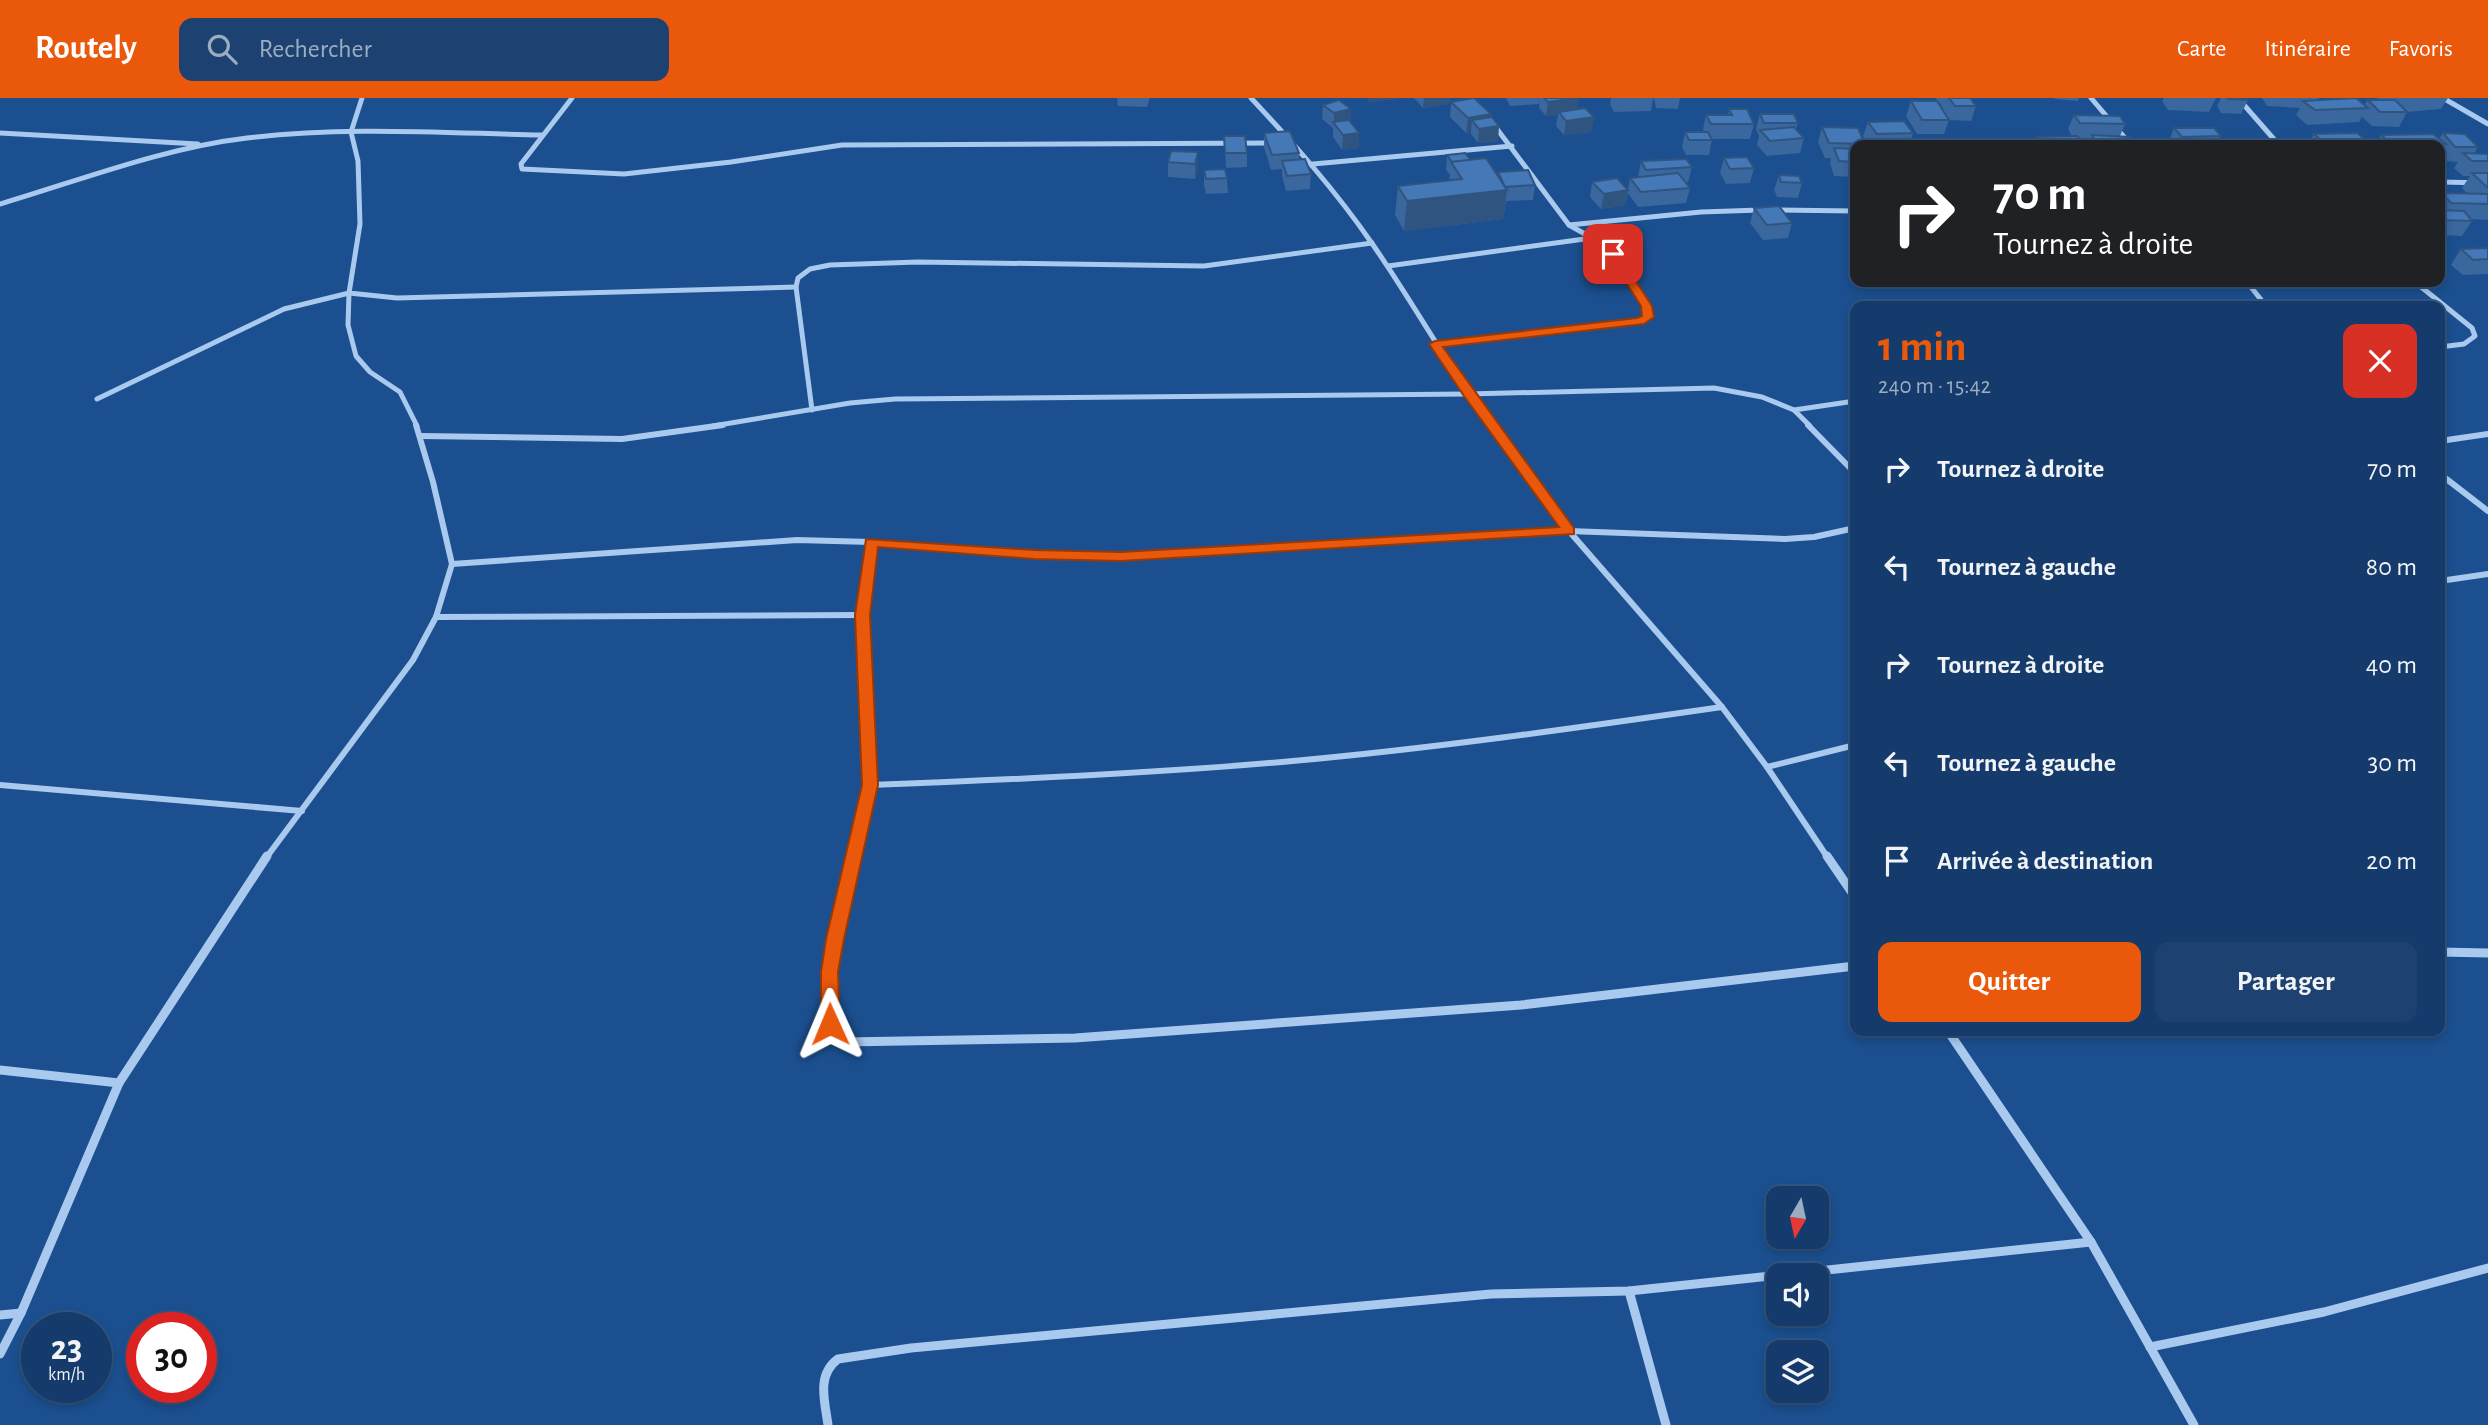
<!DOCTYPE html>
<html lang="fr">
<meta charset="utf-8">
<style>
body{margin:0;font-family:"Alegreya Sans",sans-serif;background:#1d4271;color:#f1f3f6;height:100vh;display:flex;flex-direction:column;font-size:26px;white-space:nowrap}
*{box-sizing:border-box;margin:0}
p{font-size:23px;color:#9dadc1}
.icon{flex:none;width:38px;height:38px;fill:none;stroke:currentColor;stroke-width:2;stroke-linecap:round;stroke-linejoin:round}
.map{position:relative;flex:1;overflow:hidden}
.panel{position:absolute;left:1850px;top:203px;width:595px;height:735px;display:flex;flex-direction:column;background:#143b6b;border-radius:14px;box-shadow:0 4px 10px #0003,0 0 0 2px #33557e}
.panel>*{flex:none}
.banner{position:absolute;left:1850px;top:42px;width:595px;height:147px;border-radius:14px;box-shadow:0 4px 10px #0003,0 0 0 2px #33557e;background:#202124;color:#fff;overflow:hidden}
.needle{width:46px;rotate:189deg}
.fabs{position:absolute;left:1766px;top:1088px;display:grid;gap:14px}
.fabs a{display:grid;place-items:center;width:63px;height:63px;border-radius:14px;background:#143b6b;box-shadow:0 4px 10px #0003,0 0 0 2px #33557e;font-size:35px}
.speed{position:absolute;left:21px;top:1214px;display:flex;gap:14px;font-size:35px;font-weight:700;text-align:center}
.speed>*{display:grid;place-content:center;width:91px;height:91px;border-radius:50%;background:#143b6b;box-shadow:0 4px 10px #0003,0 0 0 2px #33557e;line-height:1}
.speed small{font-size:18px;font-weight:400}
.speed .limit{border:10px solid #d22;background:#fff;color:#111}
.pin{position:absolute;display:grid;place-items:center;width:60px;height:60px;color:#fff;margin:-30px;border-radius:14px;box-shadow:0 4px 10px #0006}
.me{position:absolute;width:77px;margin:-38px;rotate:359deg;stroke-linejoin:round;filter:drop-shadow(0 0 5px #0008)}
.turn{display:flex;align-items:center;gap:24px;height:147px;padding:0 28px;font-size:32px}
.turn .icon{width:91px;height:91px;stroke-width:2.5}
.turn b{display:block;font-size:49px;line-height:60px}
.round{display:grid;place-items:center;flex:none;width:74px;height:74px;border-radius:14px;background:#1d4271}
.overview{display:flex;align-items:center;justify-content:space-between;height:119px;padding:0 28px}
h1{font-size:42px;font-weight:700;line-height:52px;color:#ea580c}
.cta{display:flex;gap:14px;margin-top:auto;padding:14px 28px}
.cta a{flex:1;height:80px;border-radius:14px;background:#ea580c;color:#fff;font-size:28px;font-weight:700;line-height:80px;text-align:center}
.cta a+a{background:#1d4271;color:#f1f3f6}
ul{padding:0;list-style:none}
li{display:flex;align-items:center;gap:21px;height:98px;padding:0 28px}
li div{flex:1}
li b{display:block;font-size:26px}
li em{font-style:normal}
header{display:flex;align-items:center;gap:42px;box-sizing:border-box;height:98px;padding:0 35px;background:#ea580c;color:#fff}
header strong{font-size:33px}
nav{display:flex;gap:38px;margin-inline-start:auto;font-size:24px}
.search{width:490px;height:63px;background:#1d4271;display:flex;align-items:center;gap:18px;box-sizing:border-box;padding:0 24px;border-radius:14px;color:#9dadc1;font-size:26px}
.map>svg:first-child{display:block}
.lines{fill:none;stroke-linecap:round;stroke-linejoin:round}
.minor-far2{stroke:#a9c9ee;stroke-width:5}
.minor-far1{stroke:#a9c9ee;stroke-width:6}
.minor{stroke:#a9c9ee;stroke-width:9}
.wall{fill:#3a679d}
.shaded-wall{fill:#305480}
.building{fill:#4478b7;stroke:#305480;stroke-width:2}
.route{fill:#ea580c;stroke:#983908;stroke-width:2}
</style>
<header>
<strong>Routely</strong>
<div class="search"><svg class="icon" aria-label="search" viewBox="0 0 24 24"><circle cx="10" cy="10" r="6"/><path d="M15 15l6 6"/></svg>Rechercher</div>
<nav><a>Carte</a><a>Itinéraire</a><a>Favoris</a></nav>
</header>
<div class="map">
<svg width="2488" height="1327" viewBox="0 0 2488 1327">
<rect width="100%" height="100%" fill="#1b4f8f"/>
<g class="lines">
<g class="minor-far2">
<polyline points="362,0 351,34 358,63 360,126 349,195 397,200 796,189"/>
<polyline points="572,0 521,66 522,71 624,76 731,64 842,47 1274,45"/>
<path d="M1251 0C1294 46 1335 92 1371 144 1413 204 1448 269 1492 328"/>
<polyline points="2091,0 2131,47"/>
<polyline points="2238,0 2279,47"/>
<polyline points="2443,0 2488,26"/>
<polyline points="0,35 198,46"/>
<polyline points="1313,66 1512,48"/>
<polyline points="2440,84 2488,85"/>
<path d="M0 106C81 82 163 50 247 40 344 28 444 35 541 37"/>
<polyline points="1775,112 1855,113"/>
<polyline points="1569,127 1701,114 1760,112"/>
<polyline points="1388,168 1592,140 1569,127 1494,27"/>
<polyline points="2247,184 2266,208"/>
<polyline points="2415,184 2472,230 2475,238 2464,246 2440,249"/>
<path d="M1435 246 1640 224 1648 219C1644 188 1617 158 1592 140"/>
<polyline points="97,301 284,211 349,195 348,227 356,258 370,274 400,294 417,328"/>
<polyline points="812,312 796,189 798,180 810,171 830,167 918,164 1204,168 1372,145"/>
<polyline points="713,328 850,305 895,301 1468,296 1714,290 1762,299 1794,312"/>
<polyline points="1810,328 1794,312 1855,303"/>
</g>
<g class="minor-far1">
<polyline points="416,327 433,384 452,466 797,442 871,444 1034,457 1121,458 1569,433 1785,441 1814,439 1855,430"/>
<polyline points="1490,327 1569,433 1722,609 1767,669 1828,760"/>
<polyline points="1808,327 1855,375"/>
<polyline points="421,338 622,341 723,327"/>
<polyline points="2440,343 2488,336"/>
<polyline points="2440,376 2488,413"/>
<polyline points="2440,483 2488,476"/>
<polyline points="436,519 862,517"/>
<polyline points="1767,669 1855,647"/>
<polyline points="0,687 302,713"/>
<path d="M870 687C1007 682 1145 676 1282 664 1429 651 1576 630 1722 609"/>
<polyline points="266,760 413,562 436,519 452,466"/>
<polyline points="854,760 870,687 862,517 871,444"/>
</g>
<g class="minor">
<path d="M854 758C846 795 807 922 845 944L1075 940 1521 907 1855 868"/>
<polyline points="1827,758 1855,799"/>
<polyline points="2440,854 2488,855"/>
<polyline points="1948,933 2091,1144 2194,1327"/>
<polyline points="0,972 119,985"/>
<polyline points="1629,1193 1666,1327"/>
<polyline points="0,1217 21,1215"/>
<polyline points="2150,1249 2324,1214 2488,1170"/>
<polyline points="0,1256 21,1215 119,985 267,758"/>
<path d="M828 1327C825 1304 816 1277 838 1261L911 1250 1491 1196 1629 1193 2091 1144"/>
</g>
</g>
<g class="wall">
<polygon points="1117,0 1150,0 1147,9 1118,8"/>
<polygon points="1414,0 1450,0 1449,6 1423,10"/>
<polygon points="1506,0 1579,0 1577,11 1594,19 1591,34 1564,37 1556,28 1558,17 1546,18 1539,10 1540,1 1539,6 1510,8"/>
<polygon points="1611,0 1653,0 1651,13 1614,14 1610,6"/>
<polygon points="1654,0 1680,0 1678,11 1656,10"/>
<polygon points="1935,0 1970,0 1976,8 1971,23 1949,22 1944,36 1917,36 1906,18 1911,3 1941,9 1942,8"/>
<polygon points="2054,0 2079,0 2078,3 2055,1"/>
<polygon points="2164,0 2216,0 2209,14 2168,12 2162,3"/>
<polygon points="2221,0 2247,0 2248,2 2241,16 2221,15 2217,8"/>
<polygon points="2262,0 2319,0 2318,2 2364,7 2368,2 2380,2 2377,0 2448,0 2441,11 2407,14 2399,29 2372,28 2362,19 2359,24 2307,27 2296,17 2300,10 2267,8"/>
<polygon points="1451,4 1491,16 1491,19 1498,43 1478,45 1471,36 1471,34 1466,35 1450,19"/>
<polygon points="1323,7 1351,24 1359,50 1342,52 1333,39 1333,30 1322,21"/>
<polygon points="1729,11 1754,26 1750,41 1712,41 1709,57 1686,57 1682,49 1685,34 1704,34 1703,31 1706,17 1728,17"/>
<polygon points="1760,16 1798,25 1796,31 1804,40 1800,55 1767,58 1757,47 1759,38 1756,31"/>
<polygon points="2074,17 2125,26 2120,38 2135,47 2088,47 2091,40 2079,40 2085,47 2032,47 2036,39 2072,38 2068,31"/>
<polygon points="1868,24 1913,35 1909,47 1870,47 1863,38"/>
<polygon points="1822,29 1865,46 1865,47 1855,47 1855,79 1834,78 1830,65 1831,60 1825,60 1818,44"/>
<polygon points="2174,30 2221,38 2217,47 2170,47 2168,45"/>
<polygon points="1264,35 1299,55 1299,61 1311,76 1310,91 1286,93 1282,78 1282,71 1271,72 1264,49"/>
<polygon points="2443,35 2478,49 2474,56 2488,56 2488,121 2487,122 2471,121 2472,123 2462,138 2440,137 2440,99 2442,95 2468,96 2462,90 2470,78 2463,78 2454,70 2458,64 2446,63 2440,56 2440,47 2375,47 2381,37 2439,41"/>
<polygon points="2314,36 2369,45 2367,47 2308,47"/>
<polygon points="1224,38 1247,55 1247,69 1226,70"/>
<polygon points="1198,54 1198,69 1195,81 1168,79 1168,64"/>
<polygon points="1447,57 1471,62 1497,77 1498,74 1535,87 1533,102 1506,103 1503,121 1404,133 1395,117 1398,88 1449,82 1450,77 1446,72"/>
<polygon points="1724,60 1754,70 1750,85 1726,86 1720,75"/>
<polygon points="1641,63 1692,69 1688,84 1685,84 1690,90 1686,105 1638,109 1628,95 1625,107 1601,111 1590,99 1592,84 1628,91 1630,80 1638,79"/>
<polygon points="1204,72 1227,80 1228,95 1206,96 1204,87"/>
<polygon points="1779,77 1802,85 1798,100 1777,99 1774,92"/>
<polygon points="1754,110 1792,125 1788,140 1763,142 1750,125"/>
<polygon points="2488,150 2488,176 2463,177 2451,167 2461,151"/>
</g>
<g class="shaded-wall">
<polygon points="1368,0 1398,0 1398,1 1367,5"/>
<polygon points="1424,0 1450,0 1449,6 1423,10"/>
<polygon points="1579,0 1577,14 1559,14 1558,17 1546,18 1548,4"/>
<polygon points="1351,11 1351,26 1334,25 1334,15"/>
<polygon points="1491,16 1490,29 1499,28 1498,43 1478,45 1479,31 1472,22 1471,34 1466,35 1468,20"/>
<polygon points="1594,19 1591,34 1564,37 1566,23"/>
<polygon points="1359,35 1359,50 1342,52 1343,37"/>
<polygon points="1198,54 1198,69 1195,81 1195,66"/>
<polygon points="1507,92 1503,121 1404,133 1407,103"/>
<polygon points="1628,92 1625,107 1601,111 1604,96"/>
</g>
<g class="building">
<polygon points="1474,0 1491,16 1468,20 1451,4"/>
<polygon points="1544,0 1578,0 1548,4"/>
<polygon points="1949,0 1970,0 1976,8 1955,8"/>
<polygon points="2228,0 2247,0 2248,2 2228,1"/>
<polygon points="2356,0 2368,10 2315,12 2303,3"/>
<polygon points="1339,2 1351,11 1334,15 1323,7"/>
<polygon points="2368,2 2395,2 2407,14 2380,14"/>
<polygon points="1911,3 1937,3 1949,22 1922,22"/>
<polygon points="1585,10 1594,19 1566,23 1559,14"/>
<polygon points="1729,11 1747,11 1754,26 1711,26 1706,17 1732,17"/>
<polygon points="1760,16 1794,16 1798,25 1764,25"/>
<polygon points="2074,17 2120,18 2125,26 2080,25"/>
<polygon points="1492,19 1499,28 1479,31 1472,22"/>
<polygon points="1349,22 1359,35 1343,37 1333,24"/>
<polygon points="1904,23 1913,35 1877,36 1868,24"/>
<polygon points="1794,29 1804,40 1770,43 1760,32"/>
<polygon points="1822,29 1858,30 1865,46 1829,45"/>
<polygon points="2174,30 2214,30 2221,38 2182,39"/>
<polygon points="1290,33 1299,55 1272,57 1264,35"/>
<polygon points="1685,34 1708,34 1712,42 1689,42"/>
<polygon points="2357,35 2369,45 2326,46 2314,36"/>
<polygon points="2443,35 2465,36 2478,49 2455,49"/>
<polygon points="2433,36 2446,46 2393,47 2381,37"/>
<polygon points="2092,37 2130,39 2135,47 2096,45"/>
<polygon points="1224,38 1245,38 1247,55 1225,55"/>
<polygon points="2077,38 2085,47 2043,47 2036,39"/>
<polygon points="1834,50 1855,51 1855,64 1839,63"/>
<polygon points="1171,53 1198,54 1195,66 1168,64"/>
<polygon points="1465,55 1471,62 1452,64 1447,57"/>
<polygon points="2463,55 2488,56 2488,63 2472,63"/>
<polygon points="1747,59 1754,70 1730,71 1724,60"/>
<polygon points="1486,60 1507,92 1407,103 1398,88 1462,81 1451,64"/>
<polygon points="1305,61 1311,76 1287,78 1282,63"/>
<polygon points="1686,61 1692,69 1646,72 1641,63"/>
<polygon points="1225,71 1227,80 1206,81 1204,72"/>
<polygon points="1528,72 1535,87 1505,89 1498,74"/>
<polygon points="1678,75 1690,90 1641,94 1630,80"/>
<polygon points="2472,75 2488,75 2488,90"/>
<polygon points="1779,77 1799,78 1802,85 1781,84"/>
<polygon points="1617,80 1628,92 1604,96 1592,84"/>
<polygon points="2442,95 2487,96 2488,97 2488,106 2451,105"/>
<polygon points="1779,108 1792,125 1767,127 1754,110"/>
<polygon points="2440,112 2464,113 2472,123 2444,122 2440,116"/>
<polygon points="2488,150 2488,161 2473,162 2461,151"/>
</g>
<polygon class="route" points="1613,153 1617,154 1652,208 1654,219 1644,226 1443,249 1574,430 1574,436 1121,463 1034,461 878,449 870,517 878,687 844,841 838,874 840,926 837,932 830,934 824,932 821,926 821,874 826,841 862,687 855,517 866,441 1034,452 1121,454 1559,429 1464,298 1429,246 1435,243 1637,220 1642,218 1641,208 1608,156"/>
</svg>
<div class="fabs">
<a><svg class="needle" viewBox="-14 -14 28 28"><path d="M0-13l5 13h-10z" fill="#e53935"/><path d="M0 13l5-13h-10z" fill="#9dadc1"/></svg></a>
<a><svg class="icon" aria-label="sound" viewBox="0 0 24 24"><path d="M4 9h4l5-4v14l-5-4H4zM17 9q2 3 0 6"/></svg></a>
<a><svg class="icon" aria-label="layers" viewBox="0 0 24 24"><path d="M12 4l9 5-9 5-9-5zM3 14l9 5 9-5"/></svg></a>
</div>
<div class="speed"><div>23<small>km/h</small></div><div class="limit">30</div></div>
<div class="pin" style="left:1613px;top:156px;background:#d93025"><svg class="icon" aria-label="arrive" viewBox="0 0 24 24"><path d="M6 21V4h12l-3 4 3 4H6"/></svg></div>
<svg class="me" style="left:830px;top:926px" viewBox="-20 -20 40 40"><path d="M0-17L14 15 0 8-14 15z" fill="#ea580c" stroke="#fff" stroke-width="4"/></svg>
<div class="banner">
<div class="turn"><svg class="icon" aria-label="right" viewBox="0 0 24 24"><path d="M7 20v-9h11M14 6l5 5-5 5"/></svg><div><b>70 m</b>Tournez à droite</div></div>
</div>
<section class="panel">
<div class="overview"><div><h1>1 min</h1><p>240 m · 15:42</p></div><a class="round" style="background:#d93025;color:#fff"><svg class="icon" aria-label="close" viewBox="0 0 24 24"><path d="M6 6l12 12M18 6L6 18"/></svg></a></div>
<ul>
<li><svg class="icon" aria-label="right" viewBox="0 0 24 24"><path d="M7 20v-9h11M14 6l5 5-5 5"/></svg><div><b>Tournez à droite</b></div><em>70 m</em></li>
<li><svg class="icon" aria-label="left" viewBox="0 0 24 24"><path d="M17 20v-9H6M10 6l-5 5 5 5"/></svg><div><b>Tournez à gauche</b></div><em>80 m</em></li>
<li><svg class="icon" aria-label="right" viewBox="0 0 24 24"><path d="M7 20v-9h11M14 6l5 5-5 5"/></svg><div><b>Tournez à droite</b></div><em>40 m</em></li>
<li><svg class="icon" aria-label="left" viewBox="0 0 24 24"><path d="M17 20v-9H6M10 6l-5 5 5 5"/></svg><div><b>Tournez à gauche</b></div><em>30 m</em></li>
<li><svg class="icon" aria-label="arrive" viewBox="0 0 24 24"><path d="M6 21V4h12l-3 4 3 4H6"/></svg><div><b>Arrivée à destination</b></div><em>20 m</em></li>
</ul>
<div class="cta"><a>Quitter</a><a>Partager</a></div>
</section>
</div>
